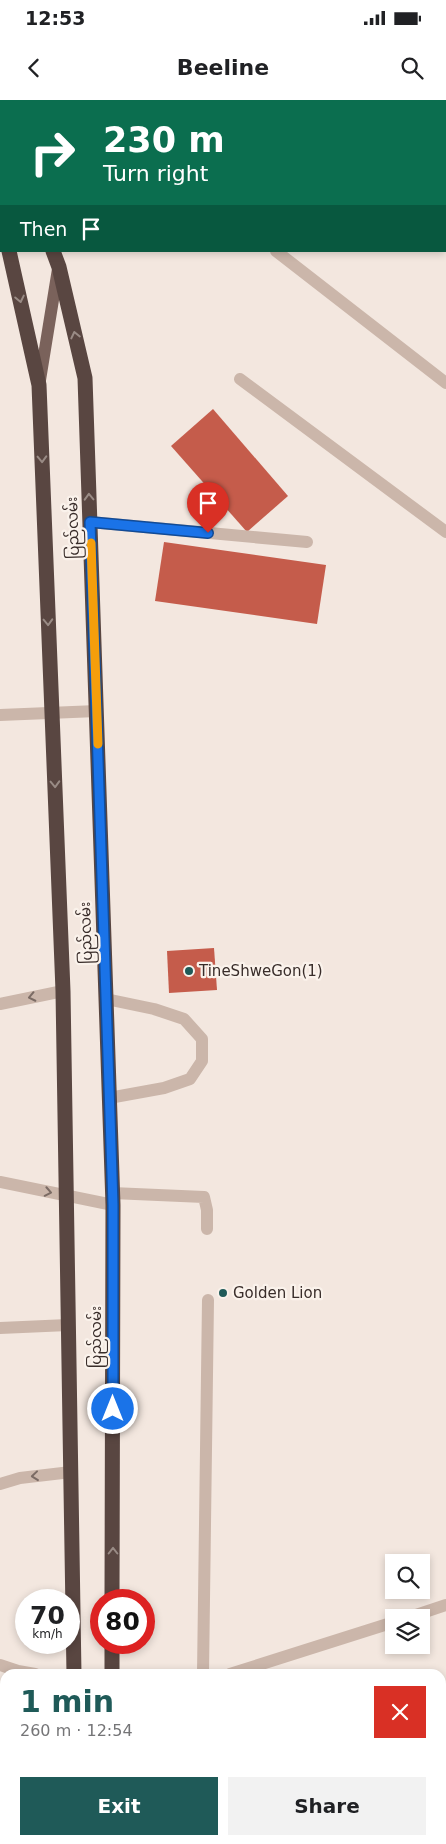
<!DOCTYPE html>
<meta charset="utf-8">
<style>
body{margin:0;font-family:"DejaVu Sans","Noto Sans Myanmar",sans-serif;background:#f2f2f2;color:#202124;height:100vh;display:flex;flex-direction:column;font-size:19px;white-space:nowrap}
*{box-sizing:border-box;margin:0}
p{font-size:16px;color:#757577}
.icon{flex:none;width:28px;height:28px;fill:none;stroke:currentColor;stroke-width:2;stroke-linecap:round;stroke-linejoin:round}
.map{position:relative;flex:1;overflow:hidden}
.side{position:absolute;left:0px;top:1569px;width:446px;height:176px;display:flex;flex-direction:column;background:#fff;border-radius:15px 15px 0 0;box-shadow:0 2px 8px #0003}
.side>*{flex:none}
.hud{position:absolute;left:0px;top:0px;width:446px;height:152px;box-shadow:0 2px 8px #0003;background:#0b6e4f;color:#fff;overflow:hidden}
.fabs{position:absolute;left:385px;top:1454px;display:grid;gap:10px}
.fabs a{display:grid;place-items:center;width:45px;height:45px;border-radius:0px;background:#fff;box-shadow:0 2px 8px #0003;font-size:25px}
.speed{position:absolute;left:15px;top:1489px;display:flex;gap:10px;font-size:25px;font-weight:700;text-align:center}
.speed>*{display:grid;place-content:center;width:65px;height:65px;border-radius:50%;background:#fff;box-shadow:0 2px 8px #0003;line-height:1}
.speed small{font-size:12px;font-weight:400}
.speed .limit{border:8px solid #d22;background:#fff;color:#111}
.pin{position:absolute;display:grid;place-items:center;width:42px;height:42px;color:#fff;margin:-51px -21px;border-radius:50% 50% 50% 0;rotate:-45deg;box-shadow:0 0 5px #0007}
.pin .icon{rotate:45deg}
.me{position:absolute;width:55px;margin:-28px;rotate:0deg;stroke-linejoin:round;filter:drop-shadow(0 0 4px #0008)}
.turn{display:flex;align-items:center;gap:18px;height:105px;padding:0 20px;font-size:22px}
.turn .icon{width:65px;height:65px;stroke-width:2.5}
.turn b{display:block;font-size:35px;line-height:42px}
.then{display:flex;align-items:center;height:48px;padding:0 20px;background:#0003;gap:10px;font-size:19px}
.round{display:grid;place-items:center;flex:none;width:52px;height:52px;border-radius:0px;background:#f2f2f2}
.head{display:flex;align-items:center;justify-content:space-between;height:85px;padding:0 20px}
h1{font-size:30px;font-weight:700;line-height:38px;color:#1f5a58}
.cta{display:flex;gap:10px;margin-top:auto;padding:10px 20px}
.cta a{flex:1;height:58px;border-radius:0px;background:#1f5a58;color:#fff;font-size:20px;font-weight:700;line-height:58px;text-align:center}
.cta a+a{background:#f2f2f2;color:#202124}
.status{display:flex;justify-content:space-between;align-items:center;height:35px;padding:0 25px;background:#fff;direction:ltr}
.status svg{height:14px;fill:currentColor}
header{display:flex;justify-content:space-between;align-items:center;height:65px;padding:0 20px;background:#fff;font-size:22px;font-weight:700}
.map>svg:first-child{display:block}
.building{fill:#c55c4b}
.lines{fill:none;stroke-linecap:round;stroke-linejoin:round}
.minor{stroke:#cbb6aa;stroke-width:12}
.major{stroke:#7a625b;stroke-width:12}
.highway{stroke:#594641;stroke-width:15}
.oneway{stroke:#998b85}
.oneway2{stroke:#7b6b64}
.route-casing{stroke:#114b97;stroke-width:12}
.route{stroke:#1a73e8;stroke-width:9}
.slow{stroke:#f59e0b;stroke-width:9}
.poi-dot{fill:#1f5a58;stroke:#faf2eb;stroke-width:2}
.labels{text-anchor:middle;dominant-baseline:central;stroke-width:4.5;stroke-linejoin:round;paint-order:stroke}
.street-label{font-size:15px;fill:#392d2a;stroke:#faf2eb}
.poi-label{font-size:15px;fill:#392d2a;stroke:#faf2eb;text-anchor:start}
</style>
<div class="status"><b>12:53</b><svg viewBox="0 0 49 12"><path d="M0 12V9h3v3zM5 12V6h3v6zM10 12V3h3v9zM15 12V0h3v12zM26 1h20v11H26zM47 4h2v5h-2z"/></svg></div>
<header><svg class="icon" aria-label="back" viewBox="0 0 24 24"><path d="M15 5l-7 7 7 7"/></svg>Beeline<svg class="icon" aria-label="search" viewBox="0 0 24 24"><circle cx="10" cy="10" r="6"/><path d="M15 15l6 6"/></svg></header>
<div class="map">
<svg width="446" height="1744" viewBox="0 0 446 1744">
<rect width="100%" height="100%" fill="#f3e7df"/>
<g class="building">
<polygon points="213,309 288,396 247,432 171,346"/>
<polygon points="164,442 326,465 317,524 155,501"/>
<polygon points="214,848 217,890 169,893 167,851"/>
</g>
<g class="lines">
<g class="minor">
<polyline points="242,1 247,0"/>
<polyline points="445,37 446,38"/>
<polyline points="445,129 446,130"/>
<polyline points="276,151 446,283"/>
<polyline points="240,279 446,432"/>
<polyline points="90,422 307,442"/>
<polyline points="0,615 97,611"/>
<polyline points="106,899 154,909 184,919 202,939 202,961 190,979 164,988 109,998"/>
<polyline points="0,904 63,891"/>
<polyline points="0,1082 113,1105"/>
<polyline points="112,1093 204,1097 207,1110 207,1129"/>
<polyline points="0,1228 68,1225"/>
<polyline points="0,1384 20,1378 71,1372"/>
<polyline points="407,1518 446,1505"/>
<polyline points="0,1565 18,1571 35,1574"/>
<polyline points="203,1574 208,1200"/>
<polyline points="230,1574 394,1522"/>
</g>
<g class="major">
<polyline points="56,1 56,0"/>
<polyline points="0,32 1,31"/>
<polyline points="40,280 58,169"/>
</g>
<g class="highway">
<polyline points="2,0 2,1"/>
<polyline points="0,121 1,126"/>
<polyline points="9,151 39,285 63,891 74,1574"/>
<polyline points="53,151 59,167 85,278 113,1105 112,1500"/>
<polyline points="112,1574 112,1542"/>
<polyline points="80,1740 80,1744"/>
<polyline points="115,1740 115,1744"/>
</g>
</g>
<defs><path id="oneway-chevron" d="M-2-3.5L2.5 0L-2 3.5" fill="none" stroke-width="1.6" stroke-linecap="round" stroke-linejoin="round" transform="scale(1.25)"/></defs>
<g class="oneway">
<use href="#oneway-chevron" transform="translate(20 199) rotate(78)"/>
<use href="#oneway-chevron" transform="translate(75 235) rotate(-103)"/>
<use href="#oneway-chevron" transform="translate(42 359) rotate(88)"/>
<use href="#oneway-chevron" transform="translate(89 397) rotate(-92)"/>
<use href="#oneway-chevron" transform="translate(48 522) rotate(88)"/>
<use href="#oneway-chevron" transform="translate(55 684) rotate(88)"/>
<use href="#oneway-chevron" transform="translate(113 1451) rotate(-90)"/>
</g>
<g class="oneway2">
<use href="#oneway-chevron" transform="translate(32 897) rotate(168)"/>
<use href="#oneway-chevron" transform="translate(48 1092) rotate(11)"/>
<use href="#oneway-chevron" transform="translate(35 1376) rotate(174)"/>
</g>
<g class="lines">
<defs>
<polyline id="route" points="113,1309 113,1105 90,422 208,433"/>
</defs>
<use href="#route" class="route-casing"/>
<use href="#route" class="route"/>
<polyline class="slow" points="91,443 98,644"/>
</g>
<g class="poi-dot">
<circle cx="189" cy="871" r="5"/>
<circle cx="223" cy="1193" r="5"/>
</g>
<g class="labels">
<g class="street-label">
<text transform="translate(73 428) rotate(-92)">ပြည်လမ်း</text>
<text transform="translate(86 833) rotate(-92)">ပြည်လမ်း</text>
<text transform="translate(96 1237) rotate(-90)">ပြည်လမ်း</text>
</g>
<g class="poi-label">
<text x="199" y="871">TineShweGon(1)</text>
<text x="233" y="1193">Golden Lion</text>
</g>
</g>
</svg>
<div class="fabs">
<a><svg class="icon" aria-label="search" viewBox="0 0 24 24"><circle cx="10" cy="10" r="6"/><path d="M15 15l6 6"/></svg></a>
<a><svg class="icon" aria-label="layers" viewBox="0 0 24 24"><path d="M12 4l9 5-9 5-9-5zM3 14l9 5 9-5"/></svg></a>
</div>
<div class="speed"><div>70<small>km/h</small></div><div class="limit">80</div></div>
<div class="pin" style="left:208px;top:433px;background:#d93025"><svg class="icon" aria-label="arrive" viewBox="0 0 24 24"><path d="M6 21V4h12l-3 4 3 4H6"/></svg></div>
<svg class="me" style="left:113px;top:1309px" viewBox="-20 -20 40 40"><circle r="17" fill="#1a73e8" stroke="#fff" stroke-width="3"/><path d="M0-11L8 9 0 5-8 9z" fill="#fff"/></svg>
<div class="hud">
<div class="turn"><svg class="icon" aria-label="right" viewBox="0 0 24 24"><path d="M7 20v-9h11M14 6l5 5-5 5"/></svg><div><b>230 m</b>Turn right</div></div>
<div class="then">Then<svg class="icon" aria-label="arrive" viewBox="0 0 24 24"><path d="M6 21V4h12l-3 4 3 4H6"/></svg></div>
</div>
<section class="side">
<div class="head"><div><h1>1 min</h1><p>260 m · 12:54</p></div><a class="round" style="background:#d93025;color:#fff"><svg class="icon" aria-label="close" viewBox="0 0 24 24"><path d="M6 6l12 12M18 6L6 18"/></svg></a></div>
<div class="cta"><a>Exit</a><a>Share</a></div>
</section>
</div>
